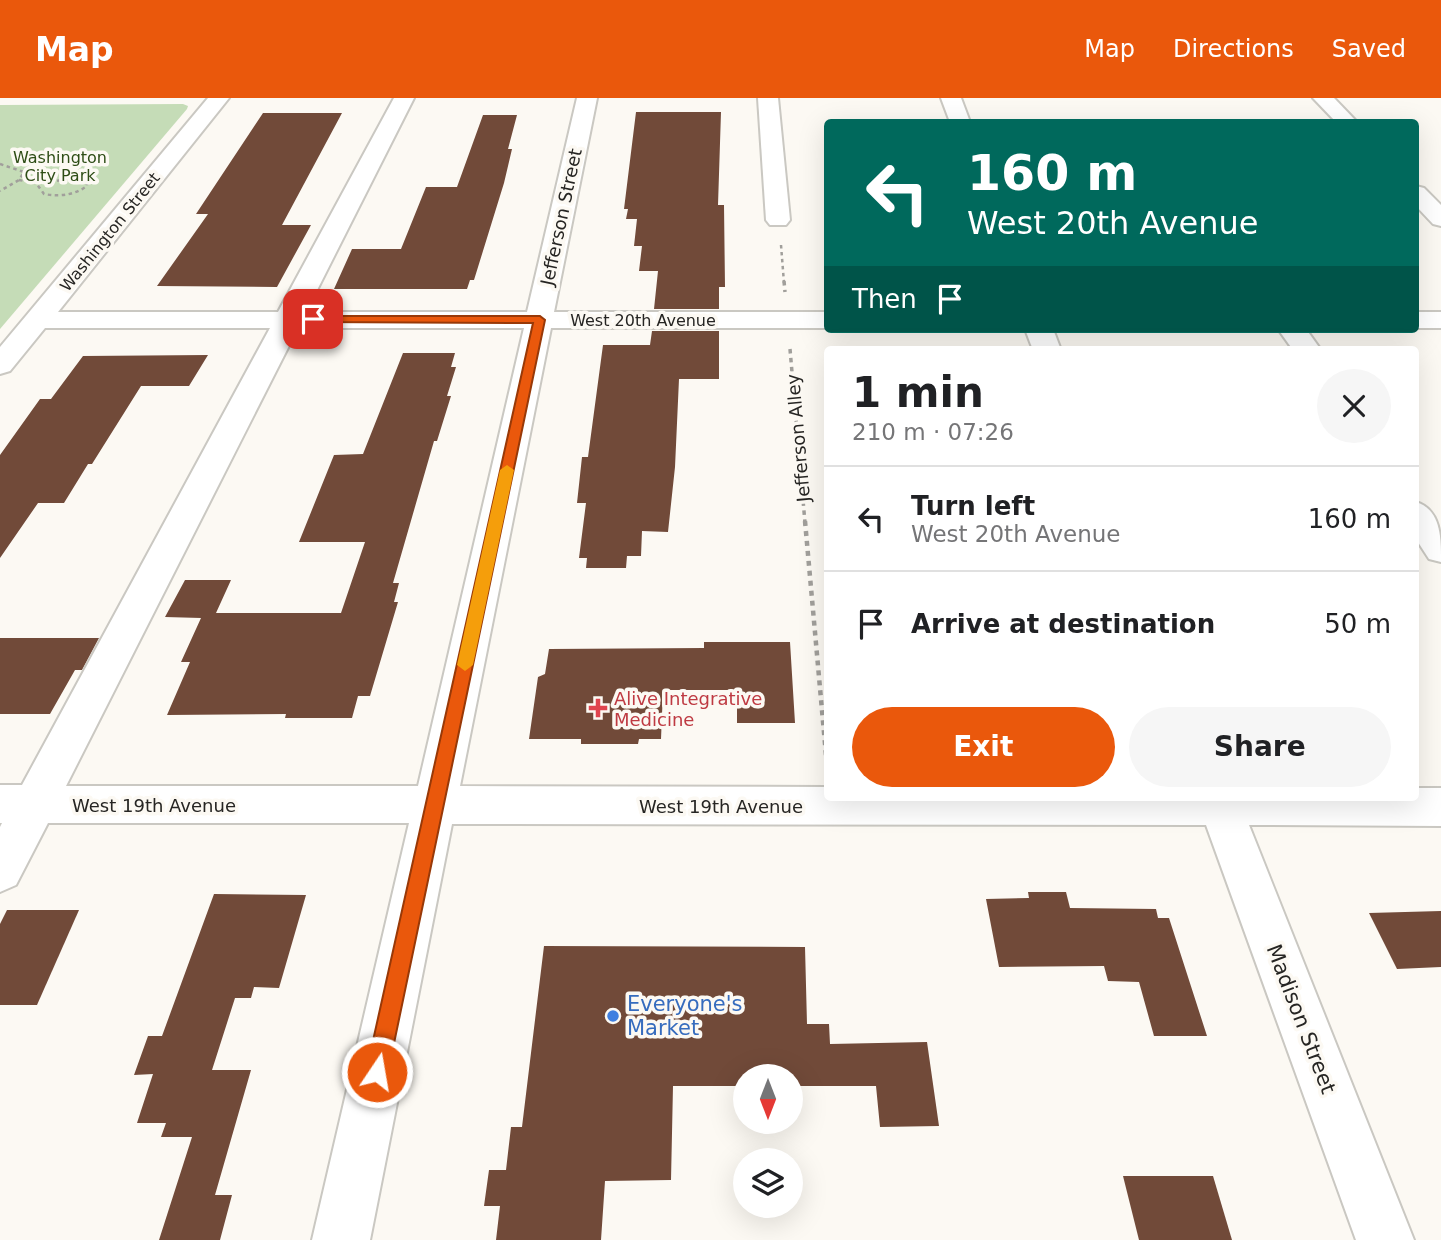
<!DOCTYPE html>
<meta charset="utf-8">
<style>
body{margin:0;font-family:"DejaVu Sans",sans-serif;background:#f6f6f6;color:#202124;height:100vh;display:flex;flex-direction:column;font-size:26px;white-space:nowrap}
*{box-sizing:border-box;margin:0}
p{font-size:23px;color:#757577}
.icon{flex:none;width:38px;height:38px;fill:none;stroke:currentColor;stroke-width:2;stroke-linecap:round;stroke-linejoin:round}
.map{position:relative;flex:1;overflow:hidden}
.drawer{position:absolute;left:824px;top:248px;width:595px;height:455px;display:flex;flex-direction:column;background:#fff;border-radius:7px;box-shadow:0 7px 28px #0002}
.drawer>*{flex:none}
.hud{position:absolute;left:824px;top:21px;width:595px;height:214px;border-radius:7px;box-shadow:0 7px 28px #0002;background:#00695c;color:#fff;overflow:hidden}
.needle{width:46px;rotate:180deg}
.tools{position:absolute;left:733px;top:966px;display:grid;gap:14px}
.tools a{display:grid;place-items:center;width:70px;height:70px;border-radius:50%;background:#fff;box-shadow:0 7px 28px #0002;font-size:35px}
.pin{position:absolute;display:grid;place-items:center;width:60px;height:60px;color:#fff;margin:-30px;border-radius:14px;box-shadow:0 4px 10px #0006}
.me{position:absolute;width:77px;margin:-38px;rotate:12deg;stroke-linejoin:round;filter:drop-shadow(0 0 5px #0008)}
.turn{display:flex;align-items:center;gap:24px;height:147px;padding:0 28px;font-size:32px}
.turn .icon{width:91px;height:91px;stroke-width:2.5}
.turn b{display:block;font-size:49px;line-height:60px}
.then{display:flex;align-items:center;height:66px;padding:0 28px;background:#0003;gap:14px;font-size:26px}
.round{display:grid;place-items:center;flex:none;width:74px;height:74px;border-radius:37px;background:#f6f6f6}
.overview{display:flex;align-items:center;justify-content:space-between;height:119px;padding:0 28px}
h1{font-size:42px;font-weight:800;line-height:52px}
.action{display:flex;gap:14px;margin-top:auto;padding:14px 28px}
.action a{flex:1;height:80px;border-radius:42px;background:#ea580c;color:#fff;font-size:28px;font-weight:800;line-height:80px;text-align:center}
.action a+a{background:#f6f6f6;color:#202124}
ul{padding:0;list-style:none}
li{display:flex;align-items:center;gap:21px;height:105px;padding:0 28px;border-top:2px solid #e0e0e0}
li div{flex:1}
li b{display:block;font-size:26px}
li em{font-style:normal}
header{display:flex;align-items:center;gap:42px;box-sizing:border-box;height:98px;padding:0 35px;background:#ea580c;color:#fff}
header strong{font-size:33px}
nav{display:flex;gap:38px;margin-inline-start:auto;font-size:24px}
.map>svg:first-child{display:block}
.green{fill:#c5dcb7}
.building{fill:#714a39}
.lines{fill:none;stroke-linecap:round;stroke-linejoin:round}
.minor-casing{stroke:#cac8c2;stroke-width:4}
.path-far2{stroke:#a19f9b;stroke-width:2.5;stroke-dasharray:3.5 3.5;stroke-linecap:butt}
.path-far1{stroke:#a19f9b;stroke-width:3.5;stroke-dasharray:4.5 4.5;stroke-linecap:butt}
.path{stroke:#a19f9b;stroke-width:4.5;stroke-dasharray:5 5;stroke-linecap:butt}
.minor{fill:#fff;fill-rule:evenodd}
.route{fill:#ea580c;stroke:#983908;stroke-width:2}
.slow{fill:#f59e0b}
.health-dot{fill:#e0444e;stroke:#fcf9f3;stroke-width:2.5}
.shop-dot{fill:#3f7fe0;stroke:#fcf9f3;stroke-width:2.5}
.labels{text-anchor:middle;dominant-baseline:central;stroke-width:7;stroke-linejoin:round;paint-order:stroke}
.far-park-label{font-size:16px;fill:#2e4d16;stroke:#fcf9f3}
.far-street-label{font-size:16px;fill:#262523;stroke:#fcf9f3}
.street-label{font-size:18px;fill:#262523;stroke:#fcf9f3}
.health-label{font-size:18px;fill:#be3a42;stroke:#fcf9f3;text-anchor:start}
.near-shop-label{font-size:21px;fill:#366cbe;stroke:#fcf9f3;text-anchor:start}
.near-street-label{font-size:21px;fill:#262523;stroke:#fcf9f3}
</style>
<header>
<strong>Map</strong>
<nav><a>Map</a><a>Directions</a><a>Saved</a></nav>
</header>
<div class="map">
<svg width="1441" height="1142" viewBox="0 0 1441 1142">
<rect width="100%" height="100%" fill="#fcf9f3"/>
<polygon class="green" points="183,6 188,8 187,11 0,231 0,7"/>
<g class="building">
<polygon points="636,14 721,14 718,107 724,107 725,189 719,189 719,211 654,211 658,173 639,173 642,148 634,148 637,121 626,121 628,111 624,111"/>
<polygon points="263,15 342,15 282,127 311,127 277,189 157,188 208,116 196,116"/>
<polygon points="483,17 517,17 508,51 512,51 504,85 474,182 470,182 467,191 334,191 352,151 401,151 426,89 457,89"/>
<polygon points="652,233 719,233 719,281 679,281 675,369 668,434 642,433 641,458 627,458 626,470 586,470 587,460 579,460 586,405 577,405 582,359 588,359 603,247 650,247"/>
<polygon points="403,255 455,255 451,269 456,269 447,298 451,298 437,343 434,343 393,485 399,485 394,504 398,504 370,598 358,598 352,620 285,620 286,616 167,617 190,564 181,564 201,520 165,519 185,482 231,482 216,515 341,515 365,444 299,444 334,357 363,356"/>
<polygon points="208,257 189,288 141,288 92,366 88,366 64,405 38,405 0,460 0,357 40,301 51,301 83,258"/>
<polygon points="0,540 99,540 82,572 75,572 50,616 0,616"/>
<polygon points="704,544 790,544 795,625 737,625 737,592 663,592 661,641 639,641 638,646 581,646 581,641 529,641 538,579 545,576 549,551 704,550"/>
<polygon points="1028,794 1066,794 1070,810 1156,811 1158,820 1169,820 1207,938 1154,938 1139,884 1108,883 1104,868 999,869 986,801 1029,800"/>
<polygon points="214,796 306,797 279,890 254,889 251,900 235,900 212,972 251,972 215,1097 232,1097 220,1142 159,1142 192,1039 161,1039 166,1025 137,1025 153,976 134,977 148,938 162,938"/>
<polygon points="7,812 79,812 37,907 0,907 0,826"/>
<polygon points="1441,813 1441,869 1397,871 1369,815"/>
<polygon points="544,848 805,849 807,926 829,926 830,946 927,944 939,1028 880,1029 876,988 791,988 791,978 746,978 746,988 673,988 671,1082 605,1083 601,1142 496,1142 500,1108 484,1108 489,1072 506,1072 511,1029 522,1029"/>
<polygon points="1123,1078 1213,1078 1232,1142 1139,1142"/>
</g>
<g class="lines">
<defs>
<g id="minor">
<path d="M208 0H229L58 214H278L394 0H414L306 214H527L577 0H597L554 214H828V230H551L460 688 828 689V700H1416V690H1441V728L1249 727 1414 1142H1356L1206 727 452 726 370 1142H312L409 725H48L16 787 0 794V729L2 725H0V687H22L270 230H45L10 273 0 276V249ZM298 230H524L418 688H66Z"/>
<polygon points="758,0 778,0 790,122 786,127 770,127 766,122"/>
<polygon points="941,0 961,0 970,24 950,24"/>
<polygon points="1313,0 1334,0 1357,24 1336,24"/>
<polygon points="1416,88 1424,90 1441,107 1441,128 1433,126 1416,108"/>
<rect x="1416" y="214" width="25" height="16"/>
<polygon points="1025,231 1053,231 1061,252 1033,252"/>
<polygon points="1278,231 1306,231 1321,252 1293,252"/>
<path d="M1416 404C1441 412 1441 439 1441 464L1429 461 1416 441Z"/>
</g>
</defs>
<use href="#minor" class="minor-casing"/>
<g class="path-far2">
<polyline points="0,66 24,74 19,82 0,93"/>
<path d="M73 81 87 84V88C74 97 60 99 44 96L36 85Z"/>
<polyline points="19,82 36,85"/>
<polyline points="781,147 784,185"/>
</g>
<g class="path-far1">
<polyline points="784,183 785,194"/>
<polyline points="790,251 805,425"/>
</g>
<polyline class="path" points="805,423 827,668"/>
<use href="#minor" class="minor"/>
</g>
<polygon class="route" points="540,218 545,222 388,974 385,982 377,985 370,982 366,974 533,225 313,224 307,221 313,218"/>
<polygon class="slow" points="507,367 514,372 473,567 465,573 457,567 500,372"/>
<path class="health-dot" d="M594.5 599.5h7v7h7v7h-7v7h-7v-7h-7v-7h7z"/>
<circle class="shop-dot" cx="613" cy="918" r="7"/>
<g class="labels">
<g class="far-park-label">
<text x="60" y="59">Washington<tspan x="60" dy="18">City Park</tspan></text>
</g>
<g class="far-street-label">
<text transform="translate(110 134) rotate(-51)">Washington Street</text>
<text x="643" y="222">West 20th Avenue</text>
</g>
<g class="street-label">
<text transform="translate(561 119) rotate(-78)">Jefferson Street</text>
<text transform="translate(798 340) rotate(-95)">Jefferson Alley</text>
<text x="154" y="707">West 19th Avenue</text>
<text x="721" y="708">West 19th Avenue</text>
</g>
<g class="health-label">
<text x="614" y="600">Alive Integrative<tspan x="614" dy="21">Medicine</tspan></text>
</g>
<g class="near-shop-label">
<text x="627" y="906">Everyone's<tspan x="627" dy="24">Market</tspan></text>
</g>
<g class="near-street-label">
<text transform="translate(1301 921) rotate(69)">Madison Street</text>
</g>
</g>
</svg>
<div class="tools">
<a><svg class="needle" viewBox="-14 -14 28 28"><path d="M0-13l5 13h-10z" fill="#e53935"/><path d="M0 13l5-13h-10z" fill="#757577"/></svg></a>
<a><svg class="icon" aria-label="layers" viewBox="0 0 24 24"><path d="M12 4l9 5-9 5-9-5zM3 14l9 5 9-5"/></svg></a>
</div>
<div class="pin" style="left:313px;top:221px;background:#d93025"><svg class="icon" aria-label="arrive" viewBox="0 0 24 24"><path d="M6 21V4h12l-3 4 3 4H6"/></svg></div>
<svg class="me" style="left:377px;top:974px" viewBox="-20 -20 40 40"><circle r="17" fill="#ea580c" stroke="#fff" stroke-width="3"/><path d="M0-11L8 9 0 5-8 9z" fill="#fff"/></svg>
<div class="hud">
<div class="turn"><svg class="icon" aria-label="left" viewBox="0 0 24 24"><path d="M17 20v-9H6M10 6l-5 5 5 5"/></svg><div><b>160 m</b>West 20th Avenue</div></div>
<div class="then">Then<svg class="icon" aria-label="arrive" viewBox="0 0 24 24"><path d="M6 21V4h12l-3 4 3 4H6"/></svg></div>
</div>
<section class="drawer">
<div class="overview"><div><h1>1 min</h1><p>210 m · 07:26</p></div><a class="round"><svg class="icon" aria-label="close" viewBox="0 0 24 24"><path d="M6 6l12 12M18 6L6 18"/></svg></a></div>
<ul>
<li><svg class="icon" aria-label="left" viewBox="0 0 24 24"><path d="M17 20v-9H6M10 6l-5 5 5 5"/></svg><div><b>Turn left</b><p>West 20th Avenue</p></div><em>160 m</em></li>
<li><svg class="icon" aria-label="arrive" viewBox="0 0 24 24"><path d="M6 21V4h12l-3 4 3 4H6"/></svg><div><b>Arrive at destination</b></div><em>50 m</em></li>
</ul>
<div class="action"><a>Exit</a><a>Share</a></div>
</section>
</div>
